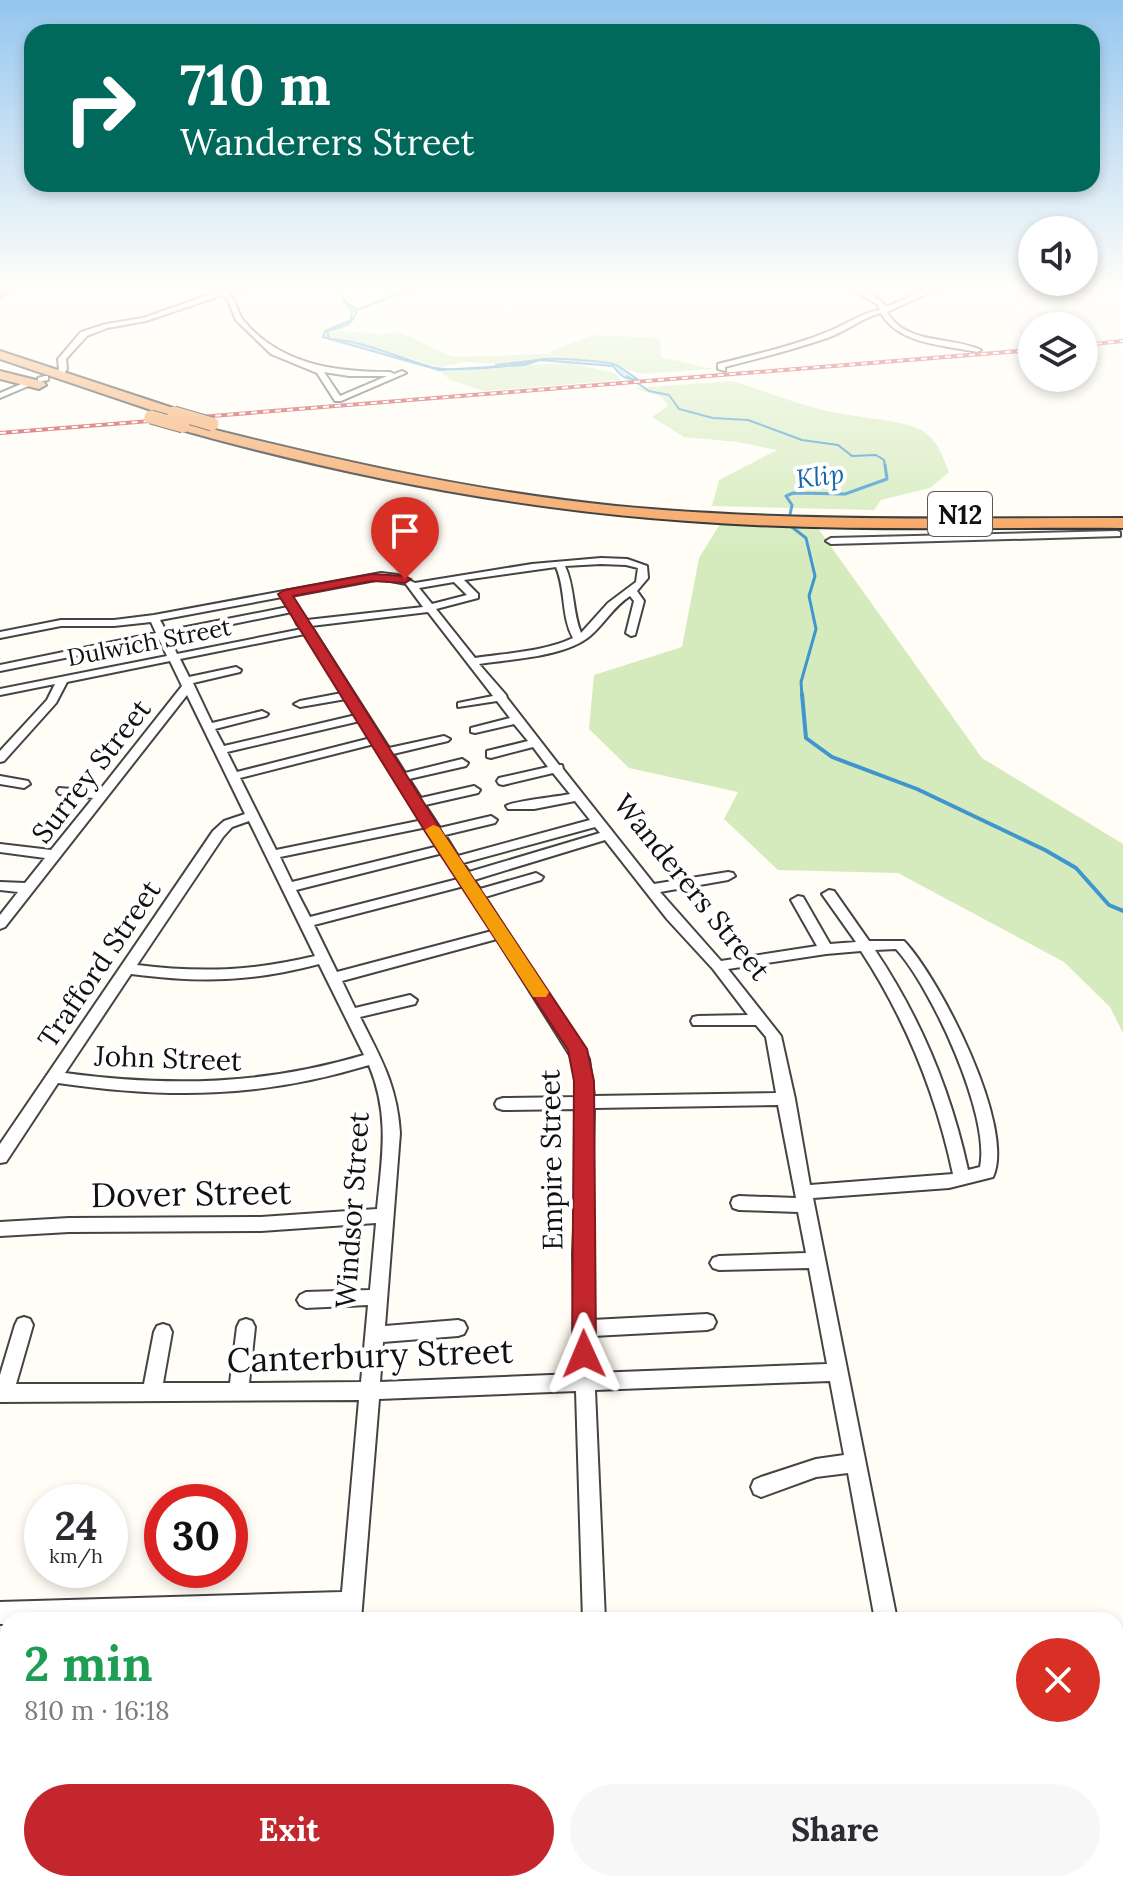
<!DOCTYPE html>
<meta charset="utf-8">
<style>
body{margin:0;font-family:Lora,serif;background:#f7f7f7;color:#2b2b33;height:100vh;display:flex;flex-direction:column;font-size:30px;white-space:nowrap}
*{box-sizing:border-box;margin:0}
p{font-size:26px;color:#7c7c81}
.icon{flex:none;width:44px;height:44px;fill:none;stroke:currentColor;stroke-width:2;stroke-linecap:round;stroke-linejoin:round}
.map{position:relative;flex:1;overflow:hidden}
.panel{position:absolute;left:0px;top:1612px;width:1124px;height:280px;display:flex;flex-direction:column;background:#fff;border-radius:24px 24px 0 0;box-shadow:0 4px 12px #0003}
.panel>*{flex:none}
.top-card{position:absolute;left:24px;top:24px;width:1076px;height:168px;border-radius:24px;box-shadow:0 4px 12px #0003;background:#00695c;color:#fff;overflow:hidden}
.fabs{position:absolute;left:1018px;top:216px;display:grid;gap:16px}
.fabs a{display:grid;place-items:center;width:80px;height:80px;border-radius:50%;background:#fff;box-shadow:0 4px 12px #0003;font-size:40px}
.speed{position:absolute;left:24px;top:1484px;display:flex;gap:16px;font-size:40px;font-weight:700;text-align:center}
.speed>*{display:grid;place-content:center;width:104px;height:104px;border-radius:50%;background:#fff;box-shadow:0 4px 12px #0003;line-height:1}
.speed small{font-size:20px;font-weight:400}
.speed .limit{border:12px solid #d22;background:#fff;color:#111}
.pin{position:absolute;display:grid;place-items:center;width:68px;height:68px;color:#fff;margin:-82px -34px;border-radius:50% 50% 50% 0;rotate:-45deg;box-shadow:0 0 8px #0007}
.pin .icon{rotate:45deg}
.me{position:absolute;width:88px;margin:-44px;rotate:359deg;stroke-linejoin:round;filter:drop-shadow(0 0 6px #0008)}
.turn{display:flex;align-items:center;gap:28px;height:168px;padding:0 24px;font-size:36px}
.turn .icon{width:104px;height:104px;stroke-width:2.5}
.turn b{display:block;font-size:56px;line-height:68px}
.round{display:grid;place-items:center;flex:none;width:84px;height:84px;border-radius:42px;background:#f7f7f7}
.overview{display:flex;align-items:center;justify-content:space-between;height:136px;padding:0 24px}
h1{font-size:48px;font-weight:800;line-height:60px;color:#1e9e55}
.cta{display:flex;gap:16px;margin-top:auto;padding:16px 24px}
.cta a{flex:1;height:92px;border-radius:48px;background:#c4262e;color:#fff;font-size:32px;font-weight:800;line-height:92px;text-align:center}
.cta a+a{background:#f7f7f7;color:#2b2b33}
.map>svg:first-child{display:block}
.green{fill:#d5ebbd}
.water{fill:#b9e0f7;stroke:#3f96cf;stroke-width:2}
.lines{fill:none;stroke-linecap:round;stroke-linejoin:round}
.stream-far2{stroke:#3f96cf;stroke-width:2}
.stream-far1{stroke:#3f96cf;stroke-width:3}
.stream{stroke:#3f96cf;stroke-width:4}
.street-casing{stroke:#444;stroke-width:4}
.highway-casing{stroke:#222;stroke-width:4}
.street{fill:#fff;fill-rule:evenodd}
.highway{fill:#f5a25d;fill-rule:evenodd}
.rail-casing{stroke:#c4262e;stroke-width:4}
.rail{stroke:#fff;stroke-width:2;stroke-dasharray:6;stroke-linecap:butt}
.highway-bridge-casing{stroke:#222;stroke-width:15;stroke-linecap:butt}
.highway-bridge{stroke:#f5a25d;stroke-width:13}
.route{fill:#c4262e;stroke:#7f191e;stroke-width:2}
.slow{fill:#f59e0b}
.labels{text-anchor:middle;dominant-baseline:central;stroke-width:8;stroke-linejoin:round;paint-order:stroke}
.far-street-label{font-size:24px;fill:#111;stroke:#fff}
.far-water-label{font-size:26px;font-style:italic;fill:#1768a6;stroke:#fff}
.shield{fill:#fff;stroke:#585858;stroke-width:2}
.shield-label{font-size:26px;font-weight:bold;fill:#111}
.street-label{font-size:28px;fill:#111;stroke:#fff}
.near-street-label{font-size:34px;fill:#111;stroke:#fff}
</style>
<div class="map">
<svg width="1123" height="1892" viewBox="0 0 1123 1892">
<rect width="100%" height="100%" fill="#fffdf5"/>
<g class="green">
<polygon points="333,330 378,334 400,332 452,357 551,354 550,351 595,335 660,338 661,357 713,369 641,374 607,362 550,358 499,364 466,362 439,367 356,342 329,339 326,333"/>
<polygon points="570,363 615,373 621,380 483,391 450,380 439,370"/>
<path d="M732 381C765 391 799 405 832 412 854 417 898 420 917 428 936 436 942 454 949 472L930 488 881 500 874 510 712 506 719 480 777 450 738 442 684 437 652 417 668 406 662 397 633 388Z"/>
<polygon points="720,524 817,527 982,758 1123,844 1123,1033 1110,1007 1064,962 898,873 778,870 724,819 738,792 629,768 589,729 594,675 682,647 699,558"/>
</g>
<path class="water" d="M343 300 357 309C354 326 342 327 327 331L329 339C362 340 399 358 431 367 445 372 503 367 519 364 528 364 535 360 544 359 555 358 609 361 616 365 625 370 630 374 637 379 624 380 620 375 613 366L540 360 525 365 439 370 323 337 325 331 351 320 352 310Z"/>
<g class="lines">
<g class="stream-far2">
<polyline points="337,289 347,303"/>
<polyline points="355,311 410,289"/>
<polyline points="496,365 547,359"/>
<polyline points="627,376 649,391 669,395 679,409 713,418 748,420 802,440 838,445 852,456 876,455 884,460 885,467"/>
</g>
<polyline class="stream-far1" points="802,696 801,682 816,629 809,596 815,576 806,538 788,524 792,505 786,496 793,493 845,494 887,479 885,465"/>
<polyline class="stream" points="802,694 806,738 832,757 917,789 1045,850 1076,868 1109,905 1123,911"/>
<defs>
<g id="street">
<path d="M241 289 228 293C237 300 236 311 243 320 280 365 335 372 390 372L394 374 402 371 406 373 341 401H335L317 373 271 354 236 320 227 298 222 295 146 321 107 328 87 336 66 359 67 369 63 375 56 373 59 369 58 359 81 332 106 324 143 318 220 291ZM324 372 349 376H387L340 396Z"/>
<path d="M852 289C863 289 880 297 886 307L927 289H937L887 312C905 345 951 336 981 350L977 352C945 345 899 345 881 313 863 317 848 330 830 337 796 349 760 358 725 367V371L718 369V364C753 355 789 347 822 334 843 327 860 313 880 310L878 305Z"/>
<polygon points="45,376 48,376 48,380 38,382 38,378"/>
<polygon points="26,382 33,384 0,398 0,393"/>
<polygon points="1117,531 1120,532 1120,536 831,544 826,541 831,538"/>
<path d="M601 558 627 559 647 566 648 578 637 591 644 601 635 635 631 636 626 633 634 601 630 596C613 607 605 623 590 636 565 657 511 659 479 664L506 695 507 698 559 765H562L563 769 654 884 728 872 733 873 735 876 728 880 660 892 721 961 817 946 791 900 798 896 803 897 830 944 856 942 822 894 829 890 834 891 869 941H904C940 979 1016 1127 993 1177L949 1188 813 1198 897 1620H875L848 1473 816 1477 761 1497 754 1494 751 1487 754 1480 761 1477 816 1459 844 1455 830 1381 595 1390 605 1620H583L576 1391 379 1399 361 1620H339L340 1613 120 1620H8V1624H0V1602L342 1592 359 1400 0 1402V1375L15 1325 18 1319 24 1317 30 1319 33 1325 16 1384H144L154 1332 157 1326 163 1324 169 1326 172 1332 163 1383H230L237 1327 240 1321 246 1319 252 1321 255 1327 249 1383 361 1382 368 1305 306 1308 300 1305 297 1300 300 1295 306 1292 370 1290 376 1223 261 1231 69 1232 0 1236V1222L69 1218 261 1217 377 1209C382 1156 390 1116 369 1065 260 1098 170 1099 58 1083L6 1162 0 1163V1144L213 831 224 821 245 814 187 695 5 927 0 929V915L18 892 0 890V882L25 883 45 858 0 852V844L51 850 93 798 59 794 57 791 59 788 99 791 182 686 170 661 67 682 56 703 4 761 0 762V751L47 700 55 684 0 695V689L167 656 159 639 0 671V665L156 633 151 622 114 626H61L0 638V632L61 620H114L154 615 381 573 398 575 415 583 532 564ZM601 564 626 565 638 568 636 582 608 603 581 633C572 611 575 587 565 566ZM556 567C566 590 561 616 573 638 543 652 507 653 475 658L436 609 478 598V594L464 580ZM381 579 406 584 423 607 307 620 291 596ZM454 582 467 595 432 604 419 588ZM282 597 288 607 166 631 160 620ZM292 612 297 624 302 629 177 654 169 637ZM428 612 493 696 458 703V707L497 701 510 718 471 728V732L475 733 514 724 528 741 487 751V757L491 758 533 747 548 767 499 778 497 781 499 784 503 785 553 773 570 794C557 797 513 801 506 806L508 809H534L575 801 590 820 458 856 445 835 495 823 497 820 491 816 440 828 425 805 478 793 480 790 474 786 421 798 409 779 466 766 468 763 462 759 405 773 393 754 448 741 450 739 444 736 389 748 311 626ZM305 634 342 693 300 701 294 704 300 707 346 699 356 715 224 746 215 729 266 716 268 714 262 711 212 723 193 683 240 672 241 670 236 667 189 677 180 659ZM360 721 371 738 237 772 227 752ZM374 744 378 753 423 820 276 850 240 778ZM249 821 315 956C253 971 200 973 137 965L223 837 232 827ZM427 827 439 846 292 882 280 857ZM595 827 600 833 469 872 463 863ZM605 840 667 919 713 969 748 1015 698 1016 693 1017 691 1021 693 1025H756L766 1037 776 1093 594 1096 589 1059 485 897 541 880 543 877 536 873 480 889 474 880ZM443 853 458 879 310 917 296 890ZM464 886 492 931 337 972 314 925ZM497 939 573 1060 578 1097 503 1098 497 1100 495 1104 497 1108 503 1110 579 1109 573 1254 575 1374 380 1382 383 1342 458 1336 464 1334 467 1328 464 1322 458 1320 385 1326 400 1133C397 1085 381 1059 360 1017L415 1004 417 1000 410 995 355 1008 342 981ZM896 949C931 987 991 1116 980 1167L968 1170C951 1091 920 1017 875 950ZM861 951C906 1020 936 1094 953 1174L810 1185 795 1099 781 1036 728 969 826 954ZM319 964 364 1055C263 1085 169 1087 65 1073L131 974C201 983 251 982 319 964ZM778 1105 796 1198 739 1196 733 1198 731 1203 733 1208 739 1210 798 1212 806 1253 719 1256 713 1258 710 1263 713 1268 719 1270 809 1268 827 1364 594 1373 593 1336 707 1330 713 1328 716 1322 713 1316 707 1314 592 1320 591 1230 594 1108Z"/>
<polygon points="0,776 28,781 30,784 24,788 0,784"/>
<polygon points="316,1884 340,1884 339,1892 315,1892"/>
<rect x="597" y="1884" width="24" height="8"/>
<polygon points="734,1884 758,1884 759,1892 735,1892"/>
<polygon points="926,1884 950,1884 952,1892 928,1892"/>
</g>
<g id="highway">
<polygon points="0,289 8,289 0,298"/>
<polygon points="0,351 179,410 181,413 169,416 0,359"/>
<polygon points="0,371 44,382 46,385 39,389 0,379"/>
<path d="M183 422C326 458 468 491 616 506 785 522 954 518 1123 518V528C978 527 833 532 688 521 515 509 345 476 178 429V423Z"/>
</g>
</defs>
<use href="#street" class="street-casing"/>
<use href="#highway" class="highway-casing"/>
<use href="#street" class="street"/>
<use href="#highway" class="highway"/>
<defs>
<g id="rail">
<polyline points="1084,345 1123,341"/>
<polyline points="0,433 1032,350"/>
</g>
</defs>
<use href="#rail" class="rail-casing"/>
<use href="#rail" class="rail"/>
<defs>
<g id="highway-bridge">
<polyline points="174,413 212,424"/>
<polyline points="151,417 183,426"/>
</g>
</defs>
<use href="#highway-bridge" class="highway-bridge-casing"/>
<use href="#highway-bridge" class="highway-bridge"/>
</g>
<linearGradient id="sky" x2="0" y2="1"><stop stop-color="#95c6ee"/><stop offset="0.52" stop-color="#fffefa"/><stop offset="1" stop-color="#fffefa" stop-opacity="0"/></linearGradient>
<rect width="1123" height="554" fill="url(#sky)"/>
<polygon class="route" points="372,574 405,576 411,579 405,583 372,581 293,596 443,833 587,1049 594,1081 596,1354 593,1362 584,1365 576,1362 572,1354 574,1081 568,1050 426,833 278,594 285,590"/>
<polygon class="slow" points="433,825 439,827 546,988 549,992 546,997 533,997 425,830"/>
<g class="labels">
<g class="far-street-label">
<text transform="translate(149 642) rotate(-11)">Dulwich Street</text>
</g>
<g class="far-water-label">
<text transform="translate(820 476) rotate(-7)">Klip</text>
</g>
<rect class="shield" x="928" y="492" width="64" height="44" rx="6"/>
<g class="shield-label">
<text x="960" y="514">N12</text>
</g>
<g class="street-label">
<text transform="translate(91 771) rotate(-52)">Surrey Street</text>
<text transform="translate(692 887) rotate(51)">Wanderers Street</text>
<text transform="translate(99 964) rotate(-56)">Trafford Street</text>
<text transform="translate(168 1058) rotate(2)">John Street</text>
<text transform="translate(551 1160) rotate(-91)">Empire Street</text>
<text transform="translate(352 1210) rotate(-86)">Windsor Street</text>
</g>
<g class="near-street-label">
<text transform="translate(191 1193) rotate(-1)">Dover Street</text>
<text transform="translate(370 1355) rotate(-2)">Canterbury Street</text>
</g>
</g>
</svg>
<div class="fabs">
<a><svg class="icon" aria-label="sound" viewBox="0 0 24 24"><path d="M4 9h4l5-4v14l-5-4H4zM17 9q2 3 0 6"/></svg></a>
<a><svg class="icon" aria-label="layers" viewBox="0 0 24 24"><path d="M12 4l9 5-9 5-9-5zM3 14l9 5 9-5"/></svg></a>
</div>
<div class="speed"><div>24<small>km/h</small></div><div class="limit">30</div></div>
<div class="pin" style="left:405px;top:579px;background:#d93025"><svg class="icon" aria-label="arrive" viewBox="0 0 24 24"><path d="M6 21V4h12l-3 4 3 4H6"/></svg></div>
<svg class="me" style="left:584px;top:1354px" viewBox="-20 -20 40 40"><path d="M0-17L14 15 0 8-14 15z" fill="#c4262e" stroke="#fff" stroke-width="4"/></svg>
<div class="top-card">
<div class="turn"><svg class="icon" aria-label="right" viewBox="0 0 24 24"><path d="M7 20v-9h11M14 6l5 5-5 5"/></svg><div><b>710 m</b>Wanderers Street</div></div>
</div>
<section class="panel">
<div class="overview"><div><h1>2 min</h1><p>810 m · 16:18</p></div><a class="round" style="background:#d93025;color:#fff"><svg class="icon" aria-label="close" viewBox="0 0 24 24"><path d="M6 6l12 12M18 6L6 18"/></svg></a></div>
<div class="cta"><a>Exit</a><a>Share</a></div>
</section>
</div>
